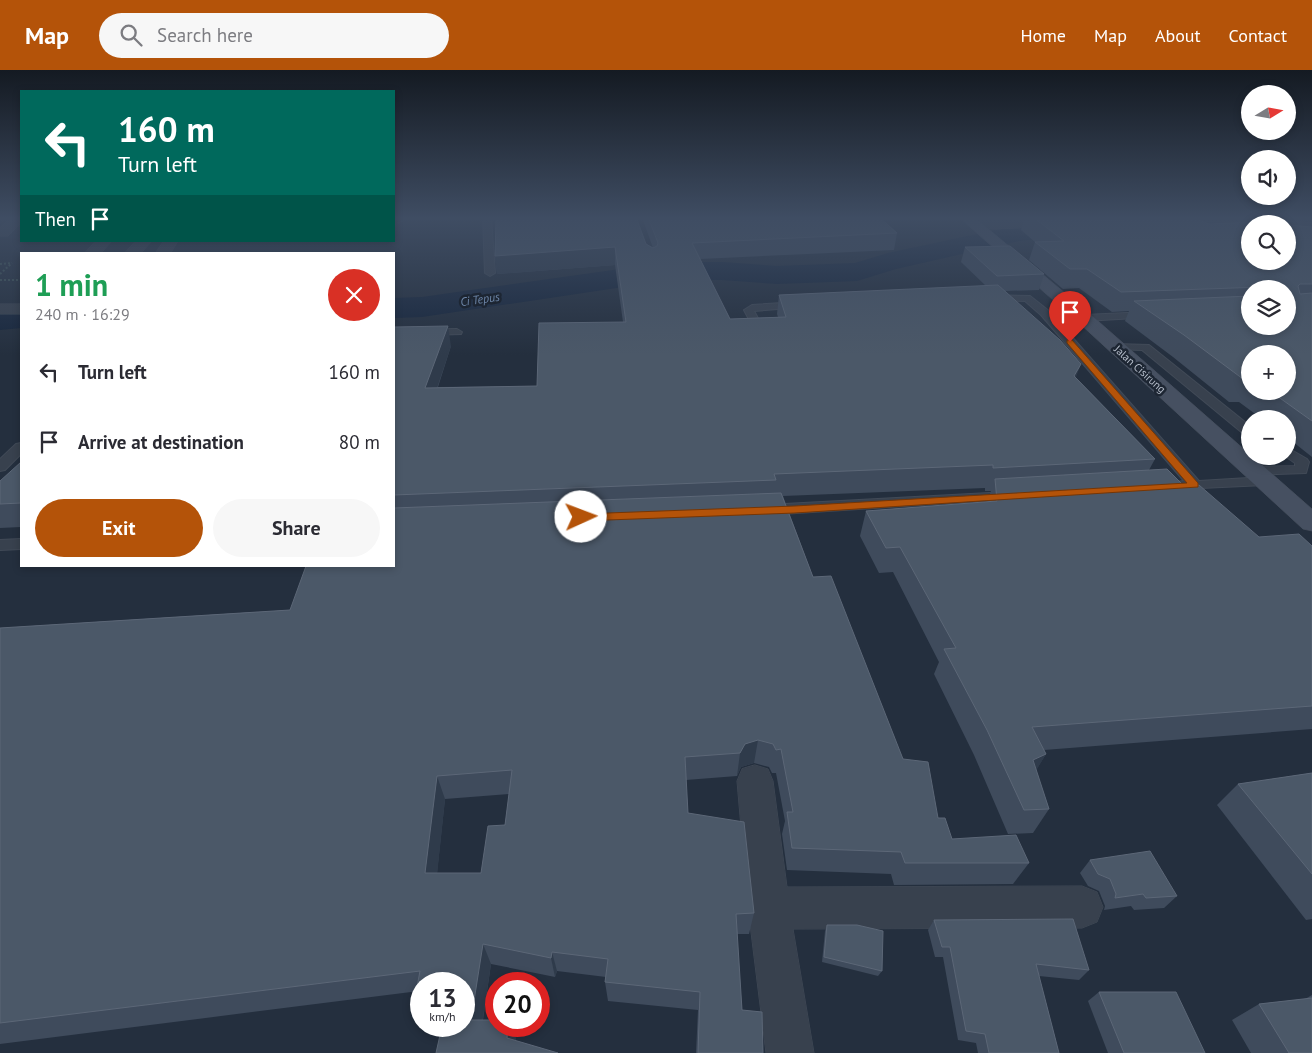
<!DOCTYPE html>
<meta charset="utf-8">
<style>
body{margin:0;font-family:"PT Sans",sans-serif;background:#f7f7f7;color:#2b2b33;height:100vh;display:flex;flex-direction:column;font-size:19px;white-space:nowrap}
*{box-sizing:border-box;margin:0}
p{font-size:16px;color:#7c7c81}
.icon{flex:none;width:28px;height:28px;fill:none;stroke:currentColor;stroke-width:2;stroke-linecap:round;stroke-linejoin:round}
.map{position:relative;flex:1;overflow:hidden}
.sheet{position:absolute;left:20px;top:182px;width:375px;height:315px;display:flex;flex-direction:column;background:#fff;border-radius:0px;box-shadow:0 2px 8px #0003}
.sheet>*{flex:none}
.top-card{position:absolute;left:20px;top:20px;width:375px;height:152px;border-radius:0px;box-shadow:0 2px 8px #0003;background:#00695c;color:#fff;overflow:hidden}
.needle{width:32px;rotate:79deg}
.tools{position:absolute;left:1241px;top:15px;display:grid;gap:10px}
.tools a{display:grid;place-items:center;width:55px;height:55px;border-radius:50%;background:#fff;box-shadow:0 2px 8px #0003;font-size:25px}
.speed{position:absolute;left:410px;top:902px;display:flex;gap:10px;font-size:25px;font-weight:700;text-align:center}
.speed>*{display:grid;place-content:center;width:65px;height:65px;border-radius:50%;background:#fff;box-shadow:0 2px 8px #0003;line-height:1}
.speed small{font-size:12px;font-weight:400}
.speed .limit{border:8px solid #d22;background:#fff;color:#111}
.pin{position:absolute;display:grid;place-items:center;width:42px;height:42px;color:#fff;margin:-51px -21px;border-radius:50% 50% 50% 0;rotate:-45deg;box-shadow:0 0 5px #0007}
.pin .icon{rotate:45deg}
.me{position:absolute;width:55px;margin:-28px;rotate:88deg;stroke-linejoin:round;filter:drop-shadow(0 0 4px #0008)}
.turn{display:flex;align-items:center;gap:18px;height:105px;padding:0 15px;font-size:22px}
.turn .icon{width:65px;height:65px;stroke-width:2.5}
.turn b{display:block;font-size:35px;line-height:42px}
.then{display:flex;align-items:center;height:48px;padding:0 15px;background:#0003;gap:10px;font-size:19px}
.round{display:grid;place-items:center;flex:none;width:52px;height:52px;border-radius:26px;background:#f7f7f7}
.headline{display:flex;align-items:center;justify-content:space-between;height:85px;padding:0 15px}
h1{font-size:30px;font-weight:700;line-height:38px;color:#1e9e55}
.action{display:flex;gap:10px;margin-top:auto;padding:10px 15px}
.action a{flex:1;height:58px;border-radius:30px;background:#b45309;color:#fff;font-size:20px;font-weight:700;line-height:58px;text-align:center}
.action a+a{background:#f7f7f7;color:#2b2b33}
ul{padding:0;list-style:none}
li{display:flex;align-items:center;gap:15px;height:70px;padding:0 15px}
li div{flex:1}
li b{display:block;font-size:19px}
li em{font-style:normal}
header{display:flex;align-items:center;gap:30px;box-sizing:border-box;height:70px;padding:0 25px;background:#b45309;color:#fff}
header strong{font-size:24px}
nav{display:flex;gap:28px;margin-inline-start:auto;font-size:18px}
.search{width:350px;height:45px;background:#f7f7f7;display:flex;align-items:center;gap:12px;box-sizing:border-box;padding:0 18px;border-radius:28px;color:#7c7c81;font-size:19px}
.map>svg:first-child{display:block}
.lines{fill:none;stroke-linecap:round;stroke-linejoin:round}
.river{fill:#17263c;fill-rule:evenodd}
.service-casing{stroke:#414a57;stroke-width:2}
.minor-casing{stroke:#414a57;stroke-width:1}
.secondary-casing{stroke:#414a57;stroke-width:1}
.path{stroke:#3f5557;stroke-width:2;stroke-dasharray:2 2;stroke-linecap:butt}
.service{fill:#38414e;fill-rule:evenodd}
.minor{fill:#38414e;fill-rule:evenodd}
.secondary{fill:#465061;fill-rule:evenodd}
.wall{fill:#3f4b5c;fill-rule:evenodd}
.shaded-wall{fill:#2f3b4b}
.building{fill:#4b5868;stroke:#5c6777;fill-rule:evenodd}
.route{fill:#b45309;stroke:#753606}
.labels{text-anchor:middle;dominant-baseline:central;stroke-width:5;stroke-linejoin:round;paint-order:stroke}
.far-street-label{font-size:11px;fill:#b4bcc9;stroke:#1d2633}
.far-water-label{font-size:12px;font-style:italic;fill:#6d86a8;stroke:#1d2633}
</style>
<header>
<strong>Map</strong>
<div class="search"><svg class="icon" aria-label="search" viewBox="0 0 24 24"><circle cx="10" cy="10" r="6"/><path d="M15 15l6 6"/></svg>Search here</div>
<nav><a>Home</a><a>Map</a><a>About</a><a>Contact</a></nav>
</header>
<div class="map">
<svg width="1312" height="983" viewBox="0 0 1312 983">
<rect width="100%" height="100%" fill="#242f3e"/>
<g class="lines">
<g class="river">
<polygon points="1086,147 1105,149 1109,154 1105,159 1096,162 1019,171 896,199 857,211 777,214 722,210 670,210 422,247 394,248 394,228 422,227 670,192 722,192 777,196 855,193 888,183 1019,155"/>
<polygon points="21,238 21,258 0,260 0,240"/>
</g>
<defs>
<g id="service">
<polygon points="483,147 491,147 495,203 490,206 485,203"/>
<polygon points="961,147 1041,147 1037,149 965,150"/>
<polygon points="1169,147 1216,147 1280,152 1284,154 1250,154 1173,149"/>
<polygon points="1285,152 1312,153 1312,157 1288,156 1288,154 1284,154"/>
<polygon points="989,225 1030,226 1049,241 1199,411 1265,407 1270,408 1272,411 1270,414 1265,415 1158,420 1156,417 1158,414 1184,411 1041,245 1025,231 986,230 986,226"/>
<polygon points="799,232 804,235 803,237 754,241 764,259 759,262 754,259 744,240 752,235"/>
<polygon points="1149,242 1153,243 1153,247 1084,251 1079,248 1084,245"/>
<polygon points="457,259 462,262 461,264 394,266 394,260"/>
<polygon points="1115,274 1149,275 1250,356 1250,366 1245,365 1142,280 1111,279 1110,277"/>
<polygon points="21,373 21,384 5,400 0,401 0,389 16,374"/>
<polygon points="1288,378 1307,389 1309,392 1306,403 1253,405 1246,401 1253,397 1295,396 1295,393 1285,386 1288,386"/>
<polygon points="1008,422 1013,423 1015,426 1013,429 766,445 761,443 759,440 761,437 766,435"/>
<polygon points="21,469 21,479 0,480 0,470"/>
</g>
<g id="minor">
<polygon points="12,147 21,147 21,153 8,166 0,166 0,158"/>
<polygon points="1069,147 1152,147 1164,149 1166,152 1159,156 1120,153 996,159 974,158 967,154 974,150 996,151"/>
<polygon points="96,171 112,171 100,184 84,184"/>
<polygon points="136,171 152,171 140,184 124,184"/>
<polygon points="164,171 178,171 170,184 155,184"/>
<rect x="0" y="234" width="21" height="10"/>
<polygon points="755,695 768,699 773,711 787,817 1082,816 1097,822 1103,837 1097,852 1082,858 793,859 814,983 766,983 748,838 737,711 742,699"/>
</g>
<polygon id="secondary" points="959,147 974,147 1090,244 1312,439 1312,461 1303,459 1078,252"/>
</defs>
<use href="#service" class="service-casing"/>
<use href="#minor" class="minor-casing"/>
<use href="#secondary" class="secondary-casing"/>
<g class="path">
<polyline points="394,155 410,147"/>
<polyline points="0,194 12,193"/>
<polyline points="0,204 12,193"/>
<polyline points="0,210 21,210"/>
</g>
<use href="#service" class="service"/>
<use href="#minor" class="minor"/>
<use href="#secondary" class="secondary"/>
</g>
<g class="wall">
<polygon points="0,147 9,147 6,150 0,151"/>
<path d="M642 147H879L897 163 894 180 700 189 730 249 778 247 777 244 779 225 986 216 961 192 965 177 1044 204 1039 220 1005 221 1076 308 1155 389 1149 400 1184 416 1259 467 1312 476V659L1044 680 1046 684 1036 700 1049 739 1033 763 1008 764 974 685 934 604 939 592 893 502 879 503 860 466 866 441 987 432 991 421H985V418L783 426 813 507 903 689 938 748 952 769 1029 793 1013 814 894 815 891 804 787 800 782 764 785 751 776 703H772L769 697 754 693 741 697 737 706 686 710 688 743 754 843 749 864H737L742 940 763 983H696L698 940 608 931 605 912 606 907 557 901 555 907 491 894 483 950 516 968V971L436 983 464 914H421V925L419 921 0 974V558L290 540 394 496V257L451 276 438 317 537 316 623 252 615 195 497 204 495 186 646 174 653 178ZM509 724 505 755 481 803H437L445 729Z"/>
<path d="M1025 147H1091L1090 151 1312 157V387L1288 368V349H1262L1239 332H1229L1173 287 1125 251 1129 241 1112 242 1079 218 1063 219 1029 190 1035 172 1021 160ZM1250 219H1288L1250 256ZM1250 284 1288 321H1250Z"/>
<polygon points="21,392 21,457 0,458 0,434"/>
<polygon points="1312,703 1312,849 1306,850 1217,735 1238,714"/>
<polygon points="1090,790 1177,826 1164,838 1134,840 1131,836 1104,840 1105,836 1099,821 1088,816 1080,803"/>
<polygon points="934,850 1089,900 1079,910 1039,906 1059,983 978,983 976,973 958,970 943,887 935,887 928,860"/>
<polygon points="827,855 882,901 878,906 822,892 825,861"/>
<polygon points="1099,922 1205,983 1108,983 1088,931"/>
<polygon points="1312,925 1312,983 1251,983 1232,950 1259,934 1305,929"/>
</g>
<g class="shaded-wall">
<polygon points="615,177 615,195 497,204 495,186"/>
<polygon points="448,256 451,276 430,339 425,318"/>
<polygon points="1081,294 1073,315 1074,306"/>
<polygon points="758,670 754,693 741,697 737,706 740,683 745,674"/>
<polygon points="1046,684 1031,709 1033,690"/>
<polygon points="437,706 445,729 435,824 425,803"/>
<polygon points="483,874 491,894 480,967 471,950"/>
<polygon points="552,882 557,901 555,907 551,888"/>
<polygon points="508,956 511,956 516,968 514,983 507,968"/>
</g>
<g class="building">
<polygon points="496,147 636,147 646,174 653,178 657,176 658,173 648,147 879,147 897,163 692,173 730,249 786,247 779,225 998,215 1060,270 1081,294 1074,306 1155,389 993,398 993,395 774,404 776,410 394,425 394,257 448,256 425,318 537,316 539,253 626,252 615,177 495,186"/>
<polygon points="1033,147 1091,147 1090,151 1191,147 1209,154 1256,152 1276,154 1250,154 1250,191 1288,191 1288,155 1312,157 1312,214 1300,214 1298,216 1300,224 1312,223 1312,351 1270,321 1288,321 1288,284 1250,284 1250,309 1243,309 1184,265 1134,231 1250,226 1250,256 1288,256 1288,219 1263,219 1262,217 1121,222 1087,199 1070,199 1035,172 1064,171"/>
<polygon points="1010,176 1044,204 997,206 965,177"/>
<polygon points="21,392 21,433 0,434 0,411"/>
<polygon points="1167,399 1184,416 1199,415 1259,467 1299,464 1312,476 1312,636 1032,657 1046,684 1033,690 1049,739 1024,740 987,660 944,579 956,578 900,477 886,478 866,441 997,431 995,409"/>
<path d="M781 423 813 507 831 506 903 689 928 692 938 748H945L952 769 1016 765 1029 793H905L901 782 792 778 787 742H793L781 679 776 680 773 674 758 670 745 674 740 683 685 687 688 743 744 752 754 843 736 844 742 940 762 942 763 983H698L700 922 605 912 608 889 552 882 551 888 483 874 471 950H496V956H508L507 968 558 983H436L442 956H464V914H421V917H417L420 901 0 953V558L290 540 306 496H394V438ZM512 700 505 755 488 756 481 803H425L437 706Z"/>
<polygon points="1312,703 1312,804 1238,714"/>
<polygon points="1150,781 1177,826 1146,828 1143,824 1115,828 1116,824 1110,809 1098,804 1090,790"/>
<polygon points="1073,849 1089,900 1036,894 1059,983 989,983 985,964 966,961 950,877 942,877 934,850"/>
<polygon points="827,855 857,855 883,861 882,901 824,887"/>
<polygon points="1099,922 1176,922 1205,983 1124,983"/>
<polygon points="1312,928 1312,983 1289,983 1259,934"/>
</g>
<linearGradient id="sky" x2="0" y2="1"><stop stop-color="#141a22"/><stop offset="0.52" stop-color="#3f4d63"/><stop offset="1" stop-color="#3f4d63" stop-opacity="0"/></linearGradient>
<rect width="1312" height="285" fill="url(#sky)"/>
<polygon class="route" points="1067,270 1072,270 1198,413 1198,417 795,443 581,451 576,447 581,444 795,436 1187,413 1067,273"/>
<g class="labels">
<g class="far-street-label">
<text transform="translate(1140 299) rotate(42)">Jalan Cisirung</text>
</g>
<g class="far-water-label">
<text transform="translate(480 229) rotate(-8)">Ci Tepus</text>
</g>
</g>
</svg>
<div class="tools">
<a><svg class="needle" viewBox="-14 -14 28 28"><path d="M0-13l5 13h-10z" fill="#e53935"/><path d="M0 13l5-13h-10z" fill="#7c7c81"/></svg></a>
<a><svg class="icon" aria-label="sound" viewBox="0 0 24 24"><path d="M4 9h4l5-4v14l-5-4H4zM17 9q2 3 0 6"/></svg></a>
<a><svg class="icon" aria-label="search" viewBox="0 0 24 24"><circle cx="10" cy="10" r="6"/><path d="M15 15l6 6"/></svg></a>
<a><svg class="icon" aria-label="layers" viewBox="0 0 24 24"><path d="M12 4l9 5-9 5-9-5zM3 14l9 5 9-5"/></svg></a>
<a>+</a>
<a>−</a>
</div>
<div class="speed"><div>13<small>km/h</small></div><div class="limit">20</div></div>
<div class="pin" style="left:1070px;top:272px;background:#d93025"><svg class="icon" aria-label="arrive" viewBox="0 0 24 24"><path d="M6 21V4h12l-3 4 3 4H6"/></svg></div>
<svg class="me" style="left:581px;top:447px" viewBox="-20 -20 40 40"><circle r="19" fill="#fff"/><path d="M0-13L10 11 0 6-10 11z" fill="#b45309"/></svg>
<div class="top-card">
<div class="turn"><svg class="icon" aria-label="left" viewBox="0 0 24 24"><path d="M17 20v-9H6M10 6l-5 5 5 5"/></svg><div><b>160 m</b>Turn left</div></div>
<div class="then">Then<svg class="icon" aria-label="arrive" viewBox="0 0 24 24"><path d="M6 21V4h12l-3 4 3 4H6"/></svg></div>
</div>
<section class="sheet">
<div class="headline"><div><h1>1 min</h1><p>240 m · 16:29</p></div><a class="round" style="background:#d93025;color:#fff"><svg class="icon" aria-label="close" viewBox="0 0 24 24"><path d="M6 6l12 12M18 6L6 18"/></svg></a></div>
<ul>
<li><svg class="icon" aria-label="left" viewBox="0 0 24 24"><path d="M17 20v-9H6M10 6l-5 5 5 5"/></svg><div><b>Turn left</b></div><em>160 m</em></li>
<li><svg class="icon" aria-label="arrive" viewBox="0 0 24 24"><path d="M6 21V4h12l-3 4 3 4H6"/></svg><div><b>Arrive at destination</b></div><em>80 m</em></li>
</ul>
<div class="action"><a>Exit</a><a>Share</a></div>
</section>
</div>
